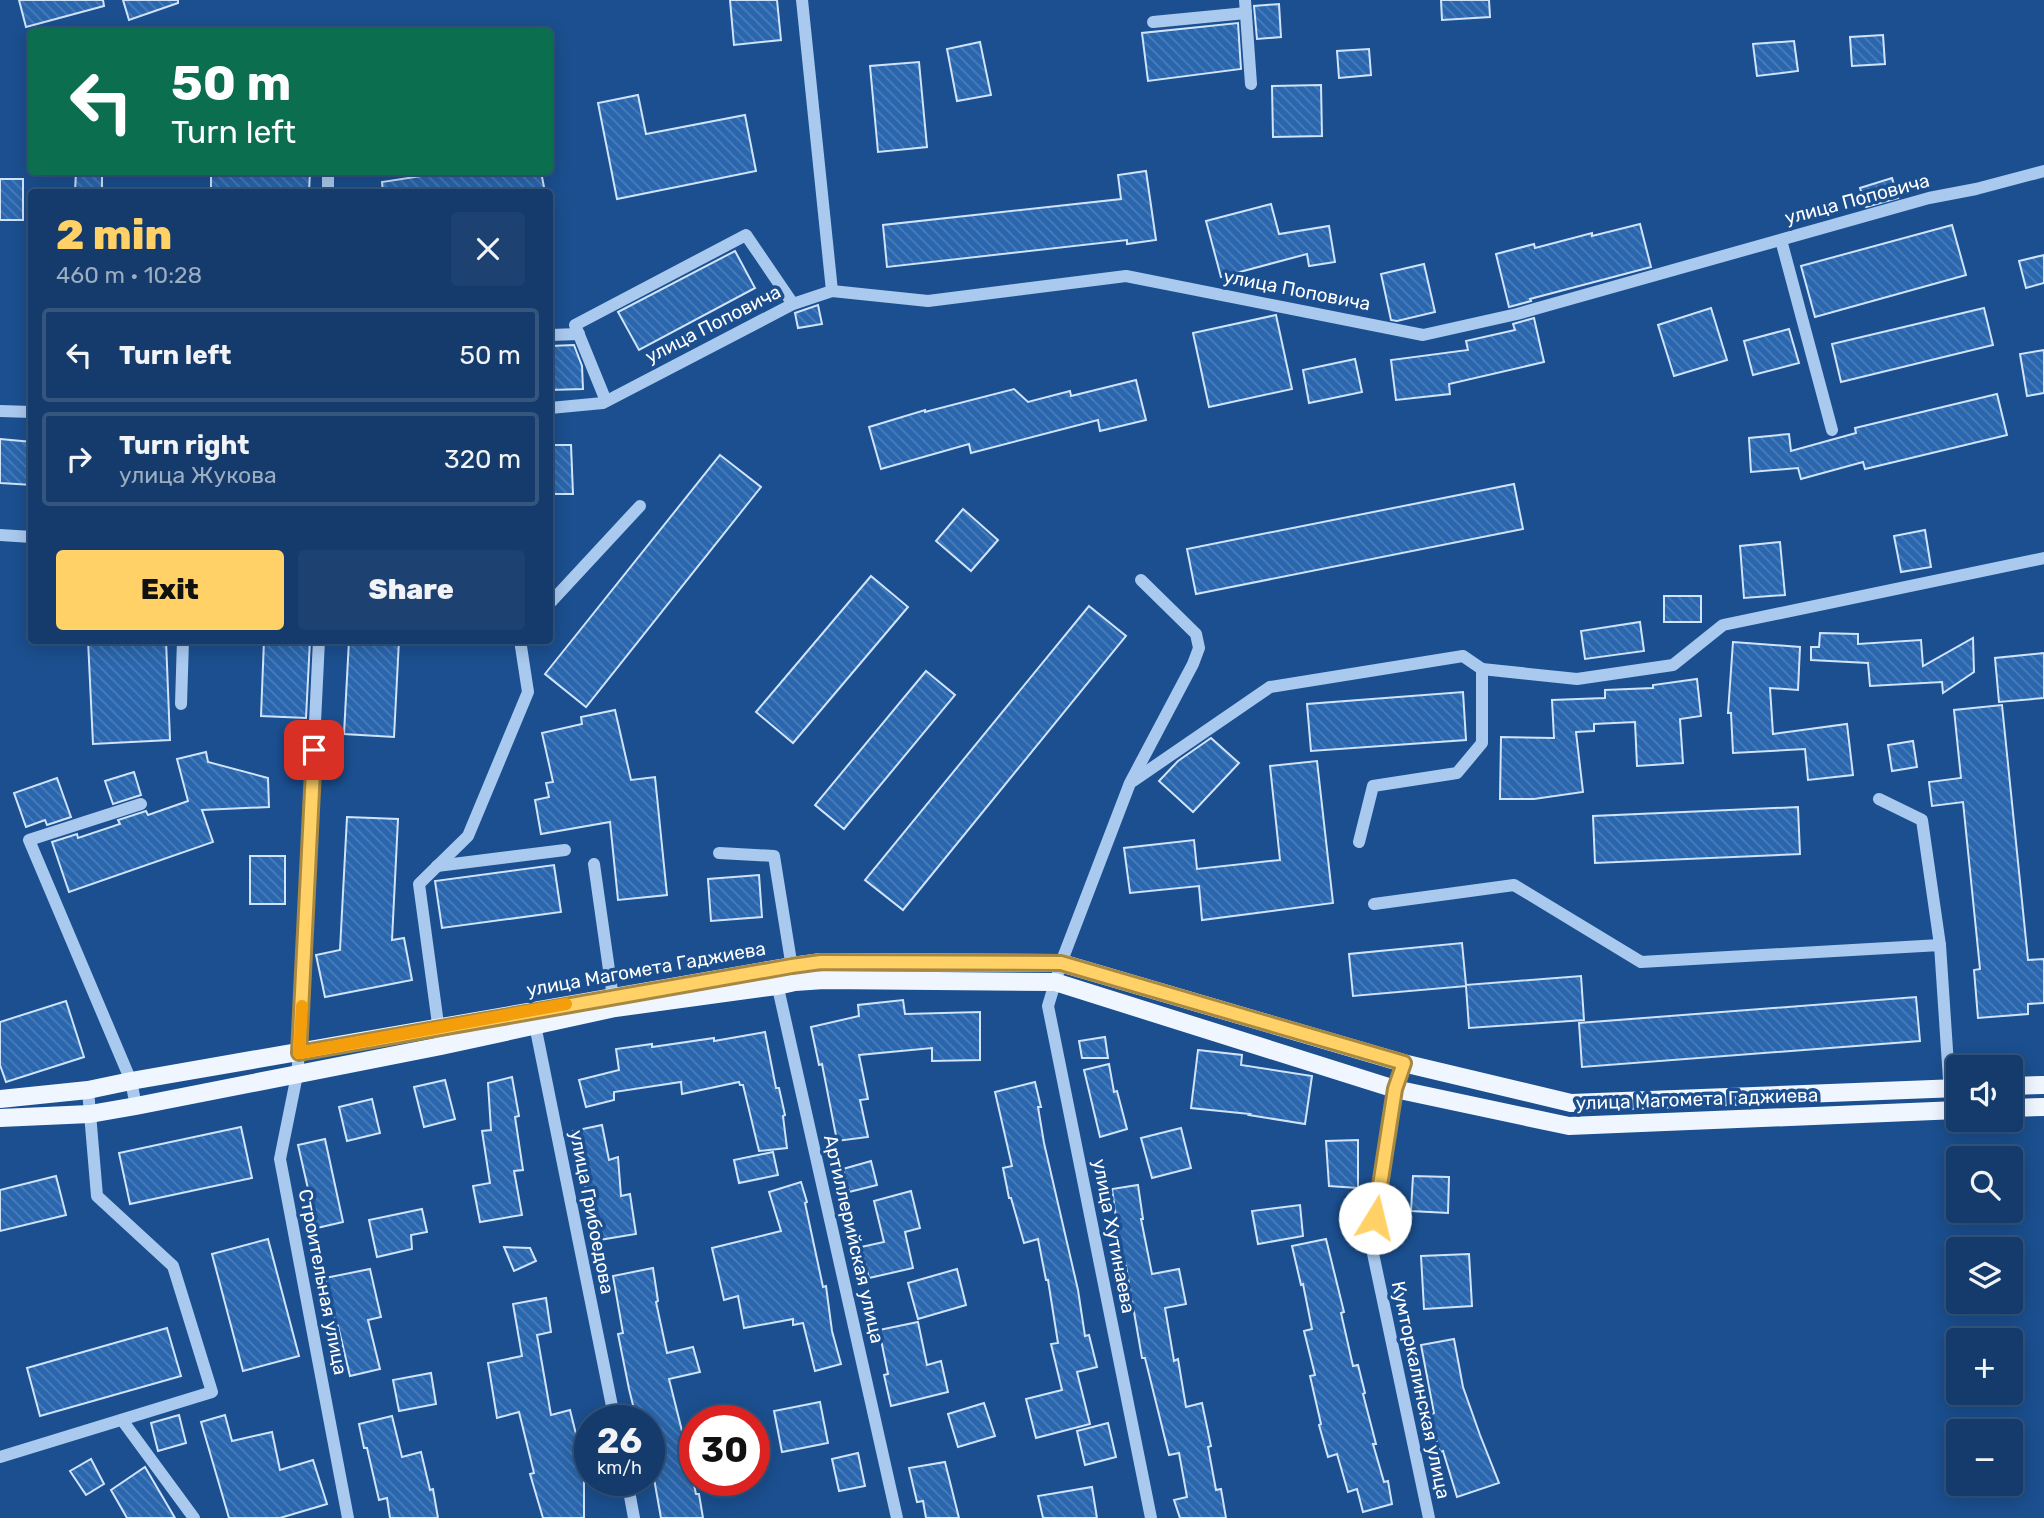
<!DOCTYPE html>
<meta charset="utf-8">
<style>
body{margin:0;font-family:Rubik,sans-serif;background:#1d4271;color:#f1f3f6;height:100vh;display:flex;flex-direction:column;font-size:26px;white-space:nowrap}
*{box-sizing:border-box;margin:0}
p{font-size:23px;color:#9dadc1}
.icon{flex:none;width:38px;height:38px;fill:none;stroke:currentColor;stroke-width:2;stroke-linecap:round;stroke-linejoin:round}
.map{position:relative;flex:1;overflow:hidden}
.details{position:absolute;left:28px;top:189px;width:525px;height:455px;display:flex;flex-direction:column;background:#143b6b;border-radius:7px;box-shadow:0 4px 18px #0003,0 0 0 2px #33557e}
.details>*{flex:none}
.top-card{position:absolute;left:28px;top:28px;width:525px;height:147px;border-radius:7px;box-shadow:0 4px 18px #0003,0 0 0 2px #33557e;background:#0b6e4f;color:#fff;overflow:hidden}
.buttons{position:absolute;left:1946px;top:1055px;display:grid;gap:14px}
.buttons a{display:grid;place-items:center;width:77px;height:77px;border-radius:7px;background:#143b6b;box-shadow:0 4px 18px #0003,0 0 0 2px #33557e;font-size:35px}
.speed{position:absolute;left:574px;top:1405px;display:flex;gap:14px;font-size:35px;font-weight:700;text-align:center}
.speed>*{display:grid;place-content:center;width:91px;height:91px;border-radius:50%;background:#143b6b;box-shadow:0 4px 18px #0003,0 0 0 2px #33557e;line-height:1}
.speed small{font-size:18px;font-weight:400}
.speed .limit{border:10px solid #d22;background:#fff;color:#111}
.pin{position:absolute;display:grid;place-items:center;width:60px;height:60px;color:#fff;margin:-30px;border-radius:14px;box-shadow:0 4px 10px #0006}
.me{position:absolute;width:77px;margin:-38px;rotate:9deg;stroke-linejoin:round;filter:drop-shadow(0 0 5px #0008)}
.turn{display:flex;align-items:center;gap:24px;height:147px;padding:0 28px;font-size:32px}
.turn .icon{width:91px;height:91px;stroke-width:2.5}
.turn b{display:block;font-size:49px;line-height:60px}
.round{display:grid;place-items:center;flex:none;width:74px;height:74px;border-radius:7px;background:#1d4271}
.head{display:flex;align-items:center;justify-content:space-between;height:119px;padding:0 28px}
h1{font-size:42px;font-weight:800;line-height:52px;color:#ffd166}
.action{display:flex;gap:14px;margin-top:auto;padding:14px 28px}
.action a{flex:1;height:80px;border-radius:7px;background:#ffd166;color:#111;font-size:28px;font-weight:800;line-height:80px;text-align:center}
.action a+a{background:#1d4271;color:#f1f3f6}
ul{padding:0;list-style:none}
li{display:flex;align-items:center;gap:21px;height:94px;margin:0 14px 10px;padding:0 14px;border:4px solid #33557e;border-radius:7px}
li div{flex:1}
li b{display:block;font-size:26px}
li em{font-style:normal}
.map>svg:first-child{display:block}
.building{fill:url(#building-back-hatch);stroke:#cfe3fa;stroke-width:2}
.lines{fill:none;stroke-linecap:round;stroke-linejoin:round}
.minor{stroke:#a9c9ee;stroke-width:12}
.major{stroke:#f0f6ff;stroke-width:18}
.route-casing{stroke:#a68842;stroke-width:18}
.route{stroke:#ffd166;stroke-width:12}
.slow{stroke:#f59e0b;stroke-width:12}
.labels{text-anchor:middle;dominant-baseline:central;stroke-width:7;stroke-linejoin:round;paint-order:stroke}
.street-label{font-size:19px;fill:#fff;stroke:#1b4f8f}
</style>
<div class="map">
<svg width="2044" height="1518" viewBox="0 0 2044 1518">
<defs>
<pattern id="building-back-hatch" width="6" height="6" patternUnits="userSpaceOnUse" patternTransform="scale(1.75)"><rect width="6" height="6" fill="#2a66ad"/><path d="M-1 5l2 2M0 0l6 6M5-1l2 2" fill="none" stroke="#4a7db9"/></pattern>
</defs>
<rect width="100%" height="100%" fill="#1b4f8f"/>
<g class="building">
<polygon points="19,0 103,0 104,6 26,27"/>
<polygon points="123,0 178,0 178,3 129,20"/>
<polygon points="730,0 777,0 781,40 734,45"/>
<polygon points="1441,0 1489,0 1490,17 1442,20"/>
<polygon points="1279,4 1281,37 1257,39 1254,6"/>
<polygon points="1238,23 1241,69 1148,81 1142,33"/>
<polygon points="1883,35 1885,64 1852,66 1850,37"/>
<polygon points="1794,41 1798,71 1757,76 1753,44"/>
<polygon points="980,42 991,95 957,101 947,49"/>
<polygon points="1369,49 1371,75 1339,78 1337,51"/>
<polygon points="919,62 927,147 878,152 870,66"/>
<polygon points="1321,85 1322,136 1273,137 1272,86"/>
<polygon points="638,95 646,134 745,115 756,171 617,199 598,103"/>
<polygon points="1146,171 1156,240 1127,244 1127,240 887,267 883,225 1121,199 1118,175"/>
<polygon points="76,172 102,172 102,192 75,192"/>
<polygon points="211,172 310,172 309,192 211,192"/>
<polygon points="447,172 541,172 545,192 383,192 382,182"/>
<polygon points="1892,178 1898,198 1866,207 1860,188"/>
<rect x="0" y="179" width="23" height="41"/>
<polygon points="1271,204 1279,234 1329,226 1335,262 1309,266 1307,254 1221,277 1206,221"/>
<polygon points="1640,224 1651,267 1530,299 1531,301 1509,307 1496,254 1534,244 1535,248 1592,233 1592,236"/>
<polygon points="1952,225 1966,275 1815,317 1801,266"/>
<polygon points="735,251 755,288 639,350 618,312"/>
<polygon points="2044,255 2044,283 2026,288 2019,261"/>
<polygon points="1424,264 1435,312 1397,321 1391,320 1381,274"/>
<polygon points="818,305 822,324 798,328 795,313"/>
<polygon points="1711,308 1727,360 1674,376 1658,325"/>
<polygon points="1984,308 1993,345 1841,382 1832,344"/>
<polygon points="1276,315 1292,389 1209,407 1193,333"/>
<polygon points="1534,318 1544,362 1449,384 1450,394 1396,400 1391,360 1468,350 1466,341 1515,330 1513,324"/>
<polygon points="1789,329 1799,363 1753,375 1744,341"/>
<polygon points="574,345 582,366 583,389 550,390 550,346"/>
<polygon points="2044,350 2044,393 2027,396 2020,354"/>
<polygon points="1355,359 1362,392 1309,403 1303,370"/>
<polygon points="1136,380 1146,420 1100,431 1098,420 971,453 969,444 881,469 869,427 925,410 925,412 1014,389 1028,402 1070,391 1071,396"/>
<polygon points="1997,394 2007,435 1865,469 1863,462 1801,479 1798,468 1751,472 1749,438 1789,434 1791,451 1856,433 1855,428"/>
<polygon points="0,439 32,442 32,485 0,483"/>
<polygon points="550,445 571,445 573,494 550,494"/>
<polygon points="720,455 761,487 586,707 545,674"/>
<polygon points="1514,484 1523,529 1196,594 1187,549"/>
<polygon points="963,509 998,540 971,571 936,541"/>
<polygon points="1925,530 1931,567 1901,572 1894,536"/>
<polygon points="1780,542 1785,595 1744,598 1740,546"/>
<polygon points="871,576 908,607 793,743 756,712"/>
<rect x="1664" y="596" width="37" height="26"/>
<polygon points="1089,606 1126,636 903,910 865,880"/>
<polygon points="1640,622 1644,651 1585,659 1581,631"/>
<polygon points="1820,633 1858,634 1858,644 1921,640 1923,666 1973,638 1974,672 1943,693 1942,682 1870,686 1868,663 1811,660 1811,647 1819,647"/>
<polygon points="88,640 166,640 170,740 93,744"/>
<polygon points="264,640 310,640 306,718 261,716"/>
<polygon points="349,640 399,640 394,737 344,734"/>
<polygon points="1733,642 1800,647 1798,690 1770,688 1773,734 1847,724 1853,775 1808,780 1805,749 1733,753 1731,713 1728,713"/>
<polygon points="2044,653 2044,698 1999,702 1995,658"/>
<polygon points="926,671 955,695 844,829 815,805"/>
<polygon points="1697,679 1701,716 1680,719 1683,763 1637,766 1635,722 1594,724 1594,731 1576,732 1583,792 1534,799 1500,799 1501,737 1554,738 1552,700 1605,698 1605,690 1653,688 1653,685"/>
<polygon points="1463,692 1466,740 1311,751 1307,704"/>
<polygon points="2002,705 2028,960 2044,959 2044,1003 2028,1004 2028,1014 1978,1018 1974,970 1980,969 1963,802 1932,806 1929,782 1961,778 1954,710"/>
<polygon points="615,710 631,780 655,777 667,895 618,900 610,822 541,834 535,800 549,797 546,783 553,782 542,733 582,724 581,717"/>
<polygon points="1211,738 1239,763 1193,812 1159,781 1178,761"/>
<polygon points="1913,741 1917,767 1892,771 1888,745"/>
<polygon points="206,752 208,762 268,778 269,807 202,810 213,842 69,892 52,842 77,834 78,838 120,824 118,820 146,811 148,815 188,801 177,759"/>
<polygon points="1317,761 1333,903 1202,920 1199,886 1130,893 1124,848 1194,840 1197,869 1280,860 1270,766"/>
<polygon points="134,772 141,795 113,804 105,781"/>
<polygon points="57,778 71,817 47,825 45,820 26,827 14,793"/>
<polygon points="1798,807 1800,854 1595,863 1593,816"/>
<polygon points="347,817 398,819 392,940 404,938 412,980 325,997 316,955 340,950"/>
<rect x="250" y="856" width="35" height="48"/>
<polygon points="554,865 561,912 442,928 435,881"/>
<polygon points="759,875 762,917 711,921 708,879"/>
<polygon points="1462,943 1466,985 1581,976 1584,1020 1469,1028 1466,986 1353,996 1349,954"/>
<polygon points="1916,997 1920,1041 1582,1067 1579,1023"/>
<polygon points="903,1000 905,1014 980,1012 980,1060 932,1061 932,1048 859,1055 868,1099 860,1100 868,1137 837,1141 822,1064 819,1065 811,1027 859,1016 858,1005"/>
<polygon points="66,1001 84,1057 6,1082 0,1065 0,1022"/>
<polygon points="765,1032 776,1088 779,1088 785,1115 783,1116 787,1148 759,1151 743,1085 740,1085 739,1082 682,1094 681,1082 614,1092 614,1100 586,1107 579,1080 619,1070 616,1049 652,1044 652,1047 714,1038 714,1041"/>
<polygon points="1105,1037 1108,1058 1082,1058 1079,1041"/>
<polygon points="1198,1050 1242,1055 1241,1065 1312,1076 1305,1124 1249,1115 1250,1114 1191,1108"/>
<polygon points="1109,1064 1114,1092 1117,1091 1127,1129 1100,1137 1084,1070"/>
<polygon points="512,1077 519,1116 515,1117 523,1170 514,1171 522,1215 480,1222 473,1186 490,1183 482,1131 491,1130 488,1083"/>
<polygon points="445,1080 455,1119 424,1127 414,1087"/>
<polygon points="1035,1082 1041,1107 1038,1107 1044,1143 1078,1290 1085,1336 1089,1335 1097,1367 1077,1372 1090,1424 1036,1438 1026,1399 1062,1390 1051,1344 1058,1343 1048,1280 1046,1280 1038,1239 1024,1243 1011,1198 1009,1198 1003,1168 1012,1166 995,1092"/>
<polygon points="372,1099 380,1133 347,1141 339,1107"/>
<polygon points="602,1125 609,1160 618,1157 621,1196 630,1194 636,1234 599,1240 591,1191 586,1191 582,1159 580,1160 573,1131"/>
<polygon points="241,1127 252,1178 130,1204 119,1153"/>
<polygon points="1181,1128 1191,1168 1152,1178 1141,1138"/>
<polygon points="325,1139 343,1222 317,1228 298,1145"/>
<polygon points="1358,1140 1358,1188 1329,1186 1326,1141"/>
<polygon points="773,1152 778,1175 739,1183 734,1160"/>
<polygon points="871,1161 877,1185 849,1192 843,1169"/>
<polygon points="56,1176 66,1215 0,1231 0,1190"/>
<polygon points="1413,1176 1449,1177 1448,1213 1411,1211"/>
<polygon points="801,1182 807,1202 805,1203 823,1287 826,1286 832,1331 841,1364 815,1371 803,1323 793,1325 793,1319 744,1328 738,1296 724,1300 712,1248 781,1231 769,1192"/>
<polygon points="1138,1185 1143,1219 1141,1219 1152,1274 1179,1269 1186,1304 1165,1308 1174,1361 1178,1359 1186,1407 1202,1403 1211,1446 1208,1447 1216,1490 1221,1489 1226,1518 1180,1518 1174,1500 1187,1497 1179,1453 1169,1455 1145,1358 1142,1358 1126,1266 1121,1267 1114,1233 1118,1232 1112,1189"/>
<polygon points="911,1191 920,1228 905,1232 913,1268 869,1278 861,1247 884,1242 874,1201"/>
<polygon points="1300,1205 1303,1236 1258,1244 1252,1211"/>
<polygon points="422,1209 427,1232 411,1235 412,1249 377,1257 369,1220"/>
<polygon points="268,1239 299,1356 243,1371 212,1254"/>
<polygon points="1326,1239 1344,1312 1341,1313 1353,1366 1358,1365 1365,1393 1363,1394 1376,1444 1373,1444 1384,1482 1388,1481 1392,1504 1363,1512 1357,1489 1348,1492 1337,1454 1328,1457 1319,1425 1321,1424 1310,1376 1315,1375 1304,1331 1312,1329 1303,1284 1301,1285 1292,1246"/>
<polygon points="504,1247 530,1248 536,1261 514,1271"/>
<polygon points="1469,1254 1472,1306 1424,1309 1421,1256"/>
<polygon points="653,1268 658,1301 656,1302 667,1353 693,1347 700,1372 669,1379 682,1431 696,1494 699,1494 703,1518 661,1518 653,1473 649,1474 649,1421 637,1421 629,1389 618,1334 623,1333 613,1276"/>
<polygon points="370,1269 381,1317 368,1320 380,1369 350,1376 338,1326 336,1327 325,1278"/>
<polygon points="957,1269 966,1305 918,1319 908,1283"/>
<polygon points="546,1298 551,1332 537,1335 551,1415 570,1410 584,1466 584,1518 543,1518 530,1474 534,1473 519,1412 497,1418 488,1363 522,1356 513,1304"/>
<polygon points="918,1322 927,1365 941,1361 948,1392 891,1406 884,1375 888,1374 879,1330"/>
<polygon points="167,1328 181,1376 40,1416 27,1368"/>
<polygon points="1454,1339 1463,1387 1480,1435 1499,1483 1457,1497 1443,1451 1440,1452 1428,1415 1434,1413 1421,1345"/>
<polygon points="431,1373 436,1404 399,1411 393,1380"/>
<polygon points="820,1402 828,1443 782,1452 774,1411"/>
<polygon points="984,1403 995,1436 958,1447 948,1414"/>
<polygon points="179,1415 186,1443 158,1451 151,1423"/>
<polygon points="225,1415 232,1441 272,1432 280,1470 313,1460 327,1504 280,1518 229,1518 201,1422"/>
<polygon points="392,1416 402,1457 421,1452 430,1490 433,1489 438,1518 390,1518 387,1498 379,1500 367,1448 364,1448 359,1424"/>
<polygon points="1108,1423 1116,1457 1085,1465 1077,1431"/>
<polygon points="858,1453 865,1486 839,1491 832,1459"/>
<polygon points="91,1459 104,1484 86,1495 70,1471"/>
<polygon points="945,1462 959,1518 926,1518 923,1501 917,1502 909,1468"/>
<polygon points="145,1467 175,1518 127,1518 111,1490"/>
<polygon points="1092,1487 1097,1518 1043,1518 1038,1496"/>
</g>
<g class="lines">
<g class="minor">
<polyline points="802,0 832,291"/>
<polyline points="1245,0 1251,84"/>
<polyline points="1153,22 1246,13"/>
<polyline points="328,172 328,192"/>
<polyline points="1781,240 1832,430"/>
<polyline points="550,335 579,334"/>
<polyline points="606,401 575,325 746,235 793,304"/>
<polyline points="550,408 603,403 793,304 832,291 928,301 1126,276 1423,335 1517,314 1929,198 1976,189 2044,171"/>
<polyline points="0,411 32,412"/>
<polyline points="0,535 32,537"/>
<polyline points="1141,580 1196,634 1199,648 1193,664 1130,783 1061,963 1048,1006 1151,1518"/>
<polyline points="550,603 640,506"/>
<polyline points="319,640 299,1053 297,1075 280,1159 348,1518"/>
<polyline points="181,704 183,640"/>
<polyline points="1133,781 1270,687 1463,656 1482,669"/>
<polyline points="1879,799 1922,820 1940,945"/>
<polyline points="1359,842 1373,786 1457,773 1482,743 1482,669 1577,679 1673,665 1723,625 2044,558"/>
<polyline points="719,853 774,856 793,974"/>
<polyline points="594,864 614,1005"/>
<polyline points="437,866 565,850"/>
<polyline points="1374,904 1514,885 1641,962 1940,945 1951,1110"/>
<polyline points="776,979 897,1518"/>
<polyline points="534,1020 615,1421"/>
<polyline points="441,1046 419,884 468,836 528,692 520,640"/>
<polyline points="1403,1063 1395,1089 1371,1244 1429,1518"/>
<polyline points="136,1106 131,1081 29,840 141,804"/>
<polyline points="122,1420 194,1518"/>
<polyline points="0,1457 212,1392 173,1266 97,1196 88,1090"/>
<polyline points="627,1480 634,1518"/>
</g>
<g class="major">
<polyline points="2011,1086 2044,1085"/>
<polyline points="0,1099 88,1090 131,1081 792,966 821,962 1061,963 1403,1063 1571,1103 1958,1088"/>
<polyline points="2011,1108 2044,1107"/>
<polyline points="0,1118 90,1114 136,1106 441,1046 615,1008 777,986 795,982 824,980 1055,982 1395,1089 1569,1126 1958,1110"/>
</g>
</g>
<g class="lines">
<defs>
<polyline id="route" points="314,750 299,1053 792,966 821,962 1061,963 1404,1063 1395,1089 1375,1218"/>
</defs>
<use href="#route" class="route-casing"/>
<use href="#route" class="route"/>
<polyline class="slow" points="302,1006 299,1053 566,1004"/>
</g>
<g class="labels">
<g class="street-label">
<text transform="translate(1857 199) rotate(-15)">улица Поповича</text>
<text transform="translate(1297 290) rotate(11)">улица Поповича</text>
<text transform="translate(713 324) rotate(-27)">улица Поповича</text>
<text transform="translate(646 969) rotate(-10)">улица Магомета Гаджиева</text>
<text transform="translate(1697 1099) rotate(-2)">улица Магомета Гаджиева</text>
<text transform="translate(592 1212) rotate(79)">улица Грибоедова</text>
<text transform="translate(1114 1236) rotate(79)">улица Хутинаева</text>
<text transform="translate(854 1239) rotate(77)">Артиллерийская улица</text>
<text transform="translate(323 1282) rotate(79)">Строительная улица</text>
<text transform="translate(1421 1390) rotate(78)">Кумторкалинская улица</text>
</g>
</g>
</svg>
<div class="buttons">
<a><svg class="icon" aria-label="sound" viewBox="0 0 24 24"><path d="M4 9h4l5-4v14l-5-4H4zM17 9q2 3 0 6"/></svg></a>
<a><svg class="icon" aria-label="search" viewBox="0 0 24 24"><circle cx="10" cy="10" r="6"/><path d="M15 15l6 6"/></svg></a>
<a><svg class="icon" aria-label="layers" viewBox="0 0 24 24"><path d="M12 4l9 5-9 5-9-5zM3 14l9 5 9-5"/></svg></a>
<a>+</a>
<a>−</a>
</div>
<div class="speed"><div>26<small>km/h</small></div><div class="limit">30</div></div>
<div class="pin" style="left:314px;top:750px;background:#d93025"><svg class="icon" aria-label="arrive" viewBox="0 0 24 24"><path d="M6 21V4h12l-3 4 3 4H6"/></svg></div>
<svg class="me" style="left:1375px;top:1218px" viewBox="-20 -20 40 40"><circle r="19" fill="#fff"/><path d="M0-13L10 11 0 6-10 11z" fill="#ffd166"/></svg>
<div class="top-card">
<div class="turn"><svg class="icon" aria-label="left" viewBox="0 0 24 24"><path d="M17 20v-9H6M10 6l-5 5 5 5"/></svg><div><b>50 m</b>Turn left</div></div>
</div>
<section class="details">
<div class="head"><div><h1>2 min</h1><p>460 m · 10:28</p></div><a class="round"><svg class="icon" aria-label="close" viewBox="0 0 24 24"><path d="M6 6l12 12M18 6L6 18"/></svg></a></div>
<ul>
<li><svg class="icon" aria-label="left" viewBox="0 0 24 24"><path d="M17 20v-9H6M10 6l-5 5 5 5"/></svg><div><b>Turn left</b></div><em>50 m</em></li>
<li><svg class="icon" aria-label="right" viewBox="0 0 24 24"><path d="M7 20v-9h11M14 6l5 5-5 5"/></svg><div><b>Turn right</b><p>улица Жукова</p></div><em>320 m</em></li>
</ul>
<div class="action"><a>Exit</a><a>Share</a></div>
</section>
</div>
